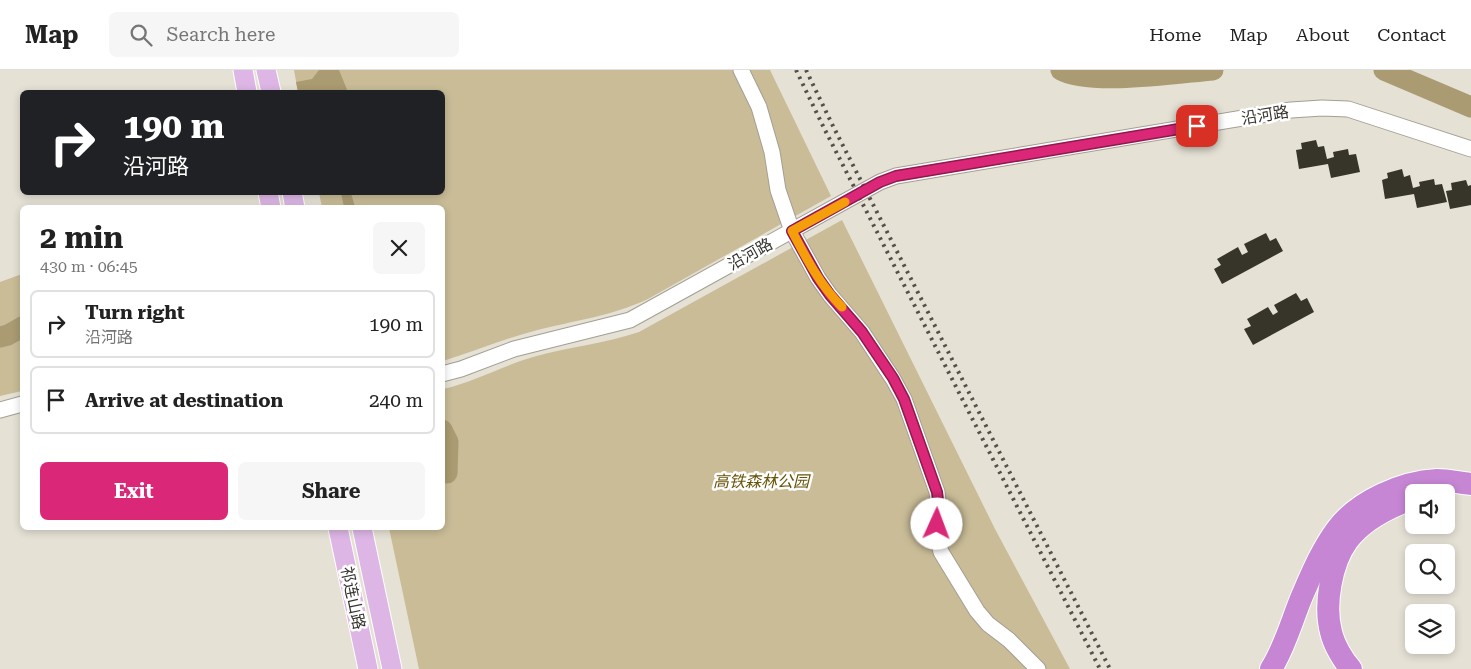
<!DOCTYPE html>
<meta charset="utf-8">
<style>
body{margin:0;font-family:"Roboto Serif","Noto Sans SC",serif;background:#f6f6f6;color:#222;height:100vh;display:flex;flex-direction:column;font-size:19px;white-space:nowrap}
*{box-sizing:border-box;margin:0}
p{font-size:16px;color:#767676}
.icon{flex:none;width:28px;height:28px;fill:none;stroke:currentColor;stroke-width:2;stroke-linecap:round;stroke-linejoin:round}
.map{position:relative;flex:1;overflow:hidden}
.side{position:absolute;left:20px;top:135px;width:425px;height:325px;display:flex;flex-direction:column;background:#fff;border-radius:8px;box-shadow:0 2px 8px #0003}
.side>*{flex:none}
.guide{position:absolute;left:20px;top:20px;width:425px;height:105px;border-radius:8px;box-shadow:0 2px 8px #0003;background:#202124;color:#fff;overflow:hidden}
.buttons{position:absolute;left:1405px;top:414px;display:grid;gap:10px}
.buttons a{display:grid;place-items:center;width:50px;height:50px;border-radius:8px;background:#fff;box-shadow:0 2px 8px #0003;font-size:25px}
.pin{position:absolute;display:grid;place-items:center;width:42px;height:42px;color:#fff;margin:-21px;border-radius:10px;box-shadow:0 2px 8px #0006}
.me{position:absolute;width:55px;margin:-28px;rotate:2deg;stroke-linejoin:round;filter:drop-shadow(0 0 4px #0008)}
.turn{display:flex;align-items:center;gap:18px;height:105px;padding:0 20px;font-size:22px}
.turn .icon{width:65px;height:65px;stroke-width:2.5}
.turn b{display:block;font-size:35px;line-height:42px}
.round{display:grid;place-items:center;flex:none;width:52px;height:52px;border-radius:8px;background:#f6f6f6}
.summary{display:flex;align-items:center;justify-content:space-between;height:85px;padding:0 20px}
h1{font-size:30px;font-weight:700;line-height:38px}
.primary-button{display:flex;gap:10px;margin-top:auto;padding:10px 20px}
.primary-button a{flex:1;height:58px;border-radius:8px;background:#db2777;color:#fff;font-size:20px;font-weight:700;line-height:58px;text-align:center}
.primary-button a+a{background:#f6f6f6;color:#222}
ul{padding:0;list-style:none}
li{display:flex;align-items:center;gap:15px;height:68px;margin:0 10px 8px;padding:0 10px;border:2px solid #e0e0e0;border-radius:8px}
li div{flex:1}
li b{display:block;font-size:19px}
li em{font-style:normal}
header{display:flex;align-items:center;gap:30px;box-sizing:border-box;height:70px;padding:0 25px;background:#fff;border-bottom:1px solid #e0e0e0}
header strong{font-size:24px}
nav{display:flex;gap:28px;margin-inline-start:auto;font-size:18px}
.search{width:350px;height:45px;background:#f6f6f6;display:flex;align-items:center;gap:12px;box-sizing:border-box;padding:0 18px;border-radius:8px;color:#767676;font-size:19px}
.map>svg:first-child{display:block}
.green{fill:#c9bc97}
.water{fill:#aa9b72}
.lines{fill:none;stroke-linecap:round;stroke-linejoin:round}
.river{stroke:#aa9b72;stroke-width:21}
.building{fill:#37342a}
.minor-casing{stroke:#a39f93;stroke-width:17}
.major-casing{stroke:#fff;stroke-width:21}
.highway-casing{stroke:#fff;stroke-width:24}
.minor{stroke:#fff;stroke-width:15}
.major{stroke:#ddb6e5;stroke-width:19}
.highway{stroke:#c686d4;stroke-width:22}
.rail{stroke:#53514b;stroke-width:4;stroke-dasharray:2.5 5;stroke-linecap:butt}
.route-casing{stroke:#8e194d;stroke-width:12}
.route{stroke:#db2777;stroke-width:9}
.slow{stroke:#f59e0b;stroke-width:9}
.labels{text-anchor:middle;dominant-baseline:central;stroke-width:5;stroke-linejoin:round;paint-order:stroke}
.street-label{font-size:16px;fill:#35342f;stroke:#fff}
.park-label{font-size:16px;font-style:italic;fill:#685307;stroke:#fff}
</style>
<header>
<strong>Map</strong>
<div class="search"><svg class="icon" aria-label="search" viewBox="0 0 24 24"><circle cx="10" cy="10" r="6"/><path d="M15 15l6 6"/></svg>Search here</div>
<nav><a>Home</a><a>Map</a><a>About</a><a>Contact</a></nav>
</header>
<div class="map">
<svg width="1471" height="599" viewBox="0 0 1471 599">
<rect width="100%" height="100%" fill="#e5e1d5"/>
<g class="green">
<path d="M294 0H770L831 126 648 229C609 247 575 250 534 261 503 269 473 282 443 291L442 138 322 137 319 123 442 122V22H298Z"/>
<path d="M842 150 995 459 1070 599H419L389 458H442L443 319C474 312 502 296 533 287 568 277 604 274 639 262Z"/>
<polygon points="22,204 22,321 0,326 0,212"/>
</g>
<g class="water">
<polygon points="319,0 339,0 348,22 298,22 296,12 312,9"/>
<polygon points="341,123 351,123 355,137 344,137"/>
</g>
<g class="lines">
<g class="river">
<path d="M1061 0C1090 16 1177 3 1213 0"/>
<polyline points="1384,0 1471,37"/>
<polyline points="0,267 8,265 22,257"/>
<polyline points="442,360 448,372 447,403"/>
</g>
</g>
<g class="building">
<polygon points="1316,70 1318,77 1324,76 1327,89 1334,87 1333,82 1348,79 1349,85 1356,84 1360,102 1331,108 1328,94 1299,99 1296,80 1302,79 1301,73"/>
<polygon points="1402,99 1404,107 1410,105 1413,118 1420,116 1419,112 1434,109 1435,115 1442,114 1447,132 1417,138 1414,124 1385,129 1382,110 1388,108 1387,103"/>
<polygon points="1466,110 1468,116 1471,115 1471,135 1450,139 1446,121 1452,120 1451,113"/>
<polygon points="1266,163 1270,171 1276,168 1283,181 1222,214 1214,199 1221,195 1217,189 1238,177 1242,185 1248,182 1244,174"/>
<polygon points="1296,223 1301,231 1307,228 1314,242 1253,275 1244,259 1251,256 1247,249 1268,237 1273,245 1278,242 1274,235"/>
</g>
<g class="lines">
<defs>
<g id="minor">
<polyline points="741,0 759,37 772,82 778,120 792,161 818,208 830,225 862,262 893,309 904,329 937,422 939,439 937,454 938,470 941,482 977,541 988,554 1009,570 1038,599"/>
<polyline points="442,304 461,299 514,279 630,250 880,112 896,106 1291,40 1322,38 1348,39 1471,79"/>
<polyline points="0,340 22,334"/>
</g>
<g id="major">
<polyline points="243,0 247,22"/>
<polyline points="266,0 271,22"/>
<polyline points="268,122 271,138"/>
<polyline points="292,122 295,138"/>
<polyline points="338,458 368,599"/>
<polyline points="362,458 392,599"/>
</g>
<g id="highway">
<path d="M1271 599C1285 577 1292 550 1302 526 1312 503 1322 479 1337 459 1359 430 1402 412 1437 410 1448 410 1460 413 1471 414"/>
<path d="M1351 599C1343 590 1334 575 1331 562 1324 535 1331 493 1348 470 1360 454 1382 441 1401 433"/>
</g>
</defs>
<use href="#minor" class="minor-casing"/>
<use href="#major" class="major-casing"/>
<use href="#highway" class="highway-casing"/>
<use href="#minor" class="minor"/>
<use href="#major" class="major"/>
<use href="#highway" class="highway"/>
<g class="rail">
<polyline points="796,0 825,60 1100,599"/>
<polyline points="806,0 833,56 1110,599"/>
</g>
</g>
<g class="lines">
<defs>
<polyline id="route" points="937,454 939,439 937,422 904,329 893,308 862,262 830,225 818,208 792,161 880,112 896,106 1197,56"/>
</defs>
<use href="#route" class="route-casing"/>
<use href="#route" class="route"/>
<path class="slow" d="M842 237C820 215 806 188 792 161L845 132"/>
</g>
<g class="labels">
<g class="street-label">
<text transform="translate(1265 45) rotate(-9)">沿河路</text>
<text transform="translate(750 184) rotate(-29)">沿河路</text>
<text transform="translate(353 528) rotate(78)">祁连山路</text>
</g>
<g class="park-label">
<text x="761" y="411">高铁森林公园</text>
</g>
</g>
</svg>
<div class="buttons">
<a><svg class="icon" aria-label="sound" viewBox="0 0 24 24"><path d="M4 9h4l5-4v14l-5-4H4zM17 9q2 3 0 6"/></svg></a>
<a><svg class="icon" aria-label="search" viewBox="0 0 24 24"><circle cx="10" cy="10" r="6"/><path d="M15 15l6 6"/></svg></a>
<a><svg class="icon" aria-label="layers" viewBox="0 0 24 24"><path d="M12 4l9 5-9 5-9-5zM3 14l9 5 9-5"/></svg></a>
</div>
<div class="pin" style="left:1197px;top:56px;background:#d93025"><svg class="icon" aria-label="arrive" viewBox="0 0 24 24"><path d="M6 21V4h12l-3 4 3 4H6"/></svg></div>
<svg class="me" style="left:937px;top:454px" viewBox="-20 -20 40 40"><circle r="19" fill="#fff"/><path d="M0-13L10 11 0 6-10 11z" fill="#db2777"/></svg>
<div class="guide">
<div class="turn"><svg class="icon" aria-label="right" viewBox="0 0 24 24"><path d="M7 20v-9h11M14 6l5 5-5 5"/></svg><div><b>190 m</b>沿河路</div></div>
</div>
<section class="side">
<div class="summary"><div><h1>2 min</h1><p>430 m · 06:45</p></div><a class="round"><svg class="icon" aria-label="close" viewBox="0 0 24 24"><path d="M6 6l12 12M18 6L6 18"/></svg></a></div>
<ul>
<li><svg class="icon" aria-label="right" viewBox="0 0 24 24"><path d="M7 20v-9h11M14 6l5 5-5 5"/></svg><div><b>Turn right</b><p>沿河路</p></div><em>190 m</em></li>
<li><svg class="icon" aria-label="arrive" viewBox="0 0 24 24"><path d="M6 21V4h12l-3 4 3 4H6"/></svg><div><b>Arrive at destination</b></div><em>240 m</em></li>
</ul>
<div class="primary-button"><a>Exit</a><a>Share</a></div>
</section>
</div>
